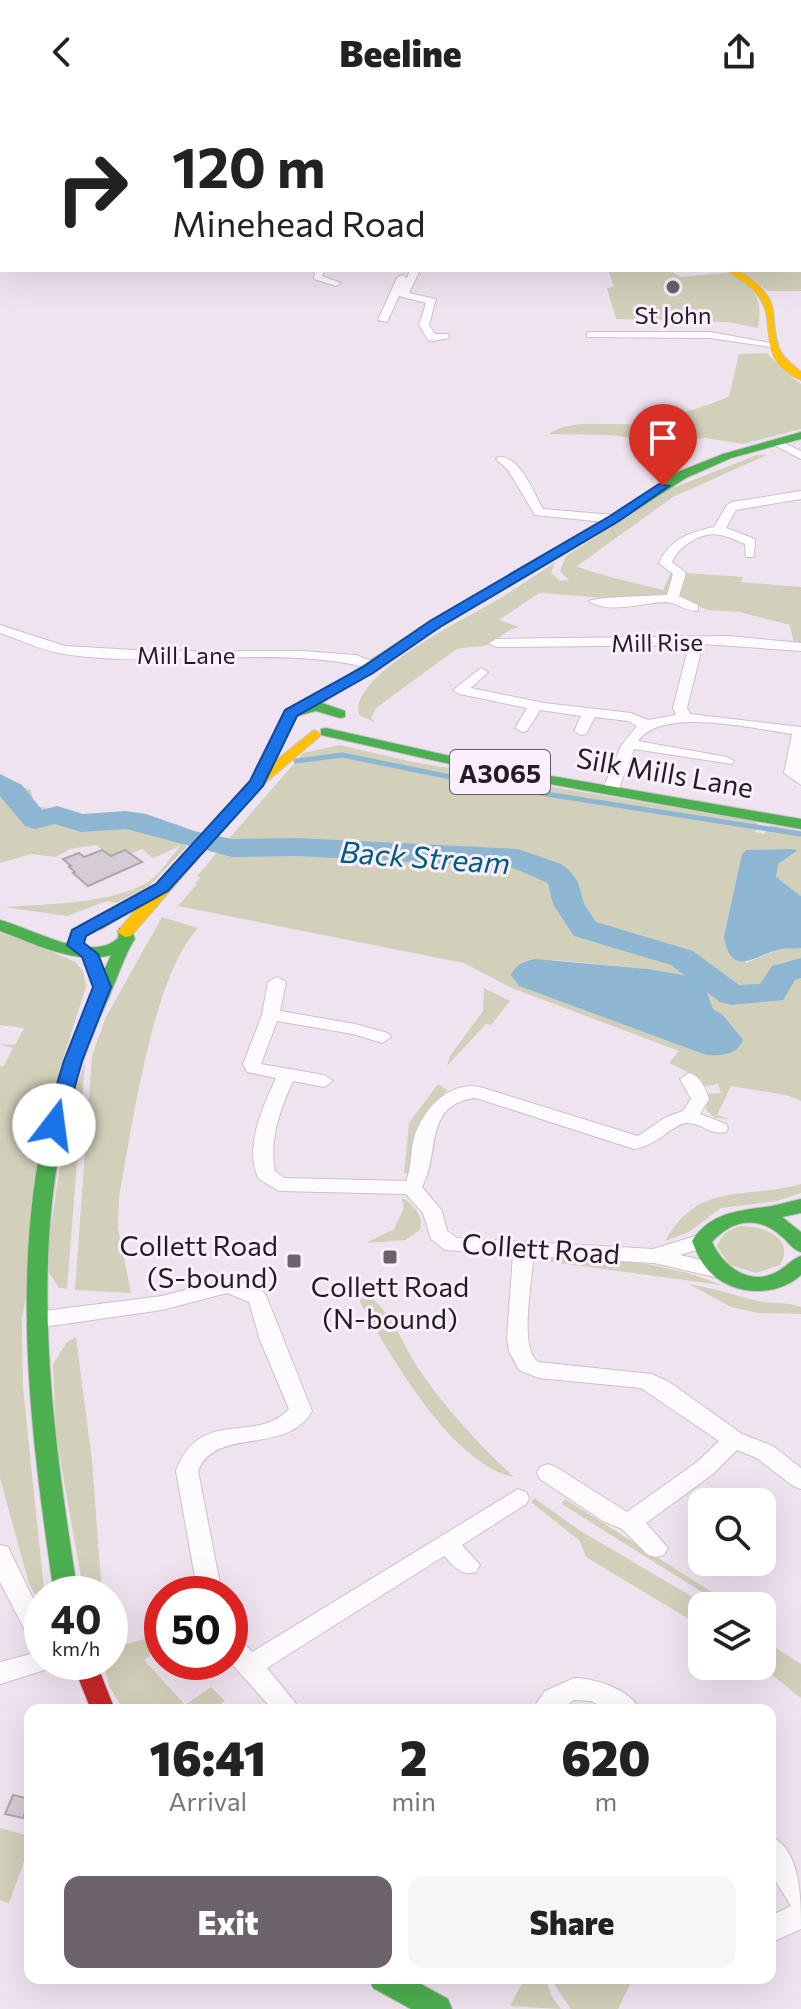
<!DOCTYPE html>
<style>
body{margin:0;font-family:Commissioner,sans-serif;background:#f6f6f6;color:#222;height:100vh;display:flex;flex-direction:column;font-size:30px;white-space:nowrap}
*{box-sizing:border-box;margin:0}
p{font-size:26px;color:#767676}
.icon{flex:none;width:44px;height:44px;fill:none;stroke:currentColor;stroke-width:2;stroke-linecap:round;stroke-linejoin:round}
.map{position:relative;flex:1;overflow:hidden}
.sheet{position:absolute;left:24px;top:1600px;width:752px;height:280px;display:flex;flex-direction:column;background:#fff;border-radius:16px;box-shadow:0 8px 32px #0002}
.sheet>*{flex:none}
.hud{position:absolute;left:0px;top:0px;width:802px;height:168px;box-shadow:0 8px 32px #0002;background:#fff;color:#222;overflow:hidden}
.controls{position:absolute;left:688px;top:1384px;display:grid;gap:16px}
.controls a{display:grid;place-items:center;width:88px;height:88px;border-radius:16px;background:#fff;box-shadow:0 8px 32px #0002;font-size:40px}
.speed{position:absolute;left:24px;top:1472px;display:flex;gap:16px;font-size:40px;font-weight:700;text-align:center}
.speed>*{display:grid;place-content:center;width:104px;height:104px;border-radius:50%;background:#fff;box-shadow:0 8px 32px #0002;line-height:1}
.speed small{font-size:20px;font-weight:400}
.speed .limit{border:12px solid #d22;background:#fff;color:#111}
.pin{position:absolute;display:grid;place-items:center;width:68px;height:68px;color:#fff;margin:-82px -34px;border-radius:50% 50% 50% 0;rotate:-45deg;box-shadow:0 0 8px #0007}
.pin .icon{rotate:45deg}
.me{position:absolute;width:88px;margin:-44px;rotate:15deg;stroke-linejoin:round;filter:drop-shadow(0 0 6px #0008)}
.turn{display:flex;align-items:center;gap:28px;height:168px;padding:0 40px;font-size:36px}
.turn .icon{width:104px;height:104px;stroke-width:2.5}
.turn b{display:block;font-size:56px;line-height:68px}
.eta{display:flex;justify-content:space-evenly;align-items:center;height:136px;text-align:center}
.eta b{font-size:48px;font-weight:800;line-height:56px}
.action{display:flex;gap:16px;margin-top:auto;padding:16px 40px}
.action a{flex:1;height:92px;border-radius:16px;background:#6b626c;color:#fff;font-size:32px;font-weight:800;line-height:92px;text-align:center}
.action a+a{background:#f6f6f6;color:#222}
header{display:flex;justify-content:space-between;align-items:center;height:104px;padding:0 40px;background:#fff;font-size:36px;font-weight:800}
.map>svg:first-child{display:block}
.green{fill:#d2d0ba;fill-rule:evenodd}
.water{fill:#8cb6d2}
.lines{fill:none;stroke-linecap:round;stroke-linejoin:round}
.stream-far1{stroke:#8cb6d2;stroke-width:5}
.stream{stroke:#8cb6d2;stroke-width:6}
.river{fill:#8cb6d2;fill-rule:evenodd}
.building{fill:#d6ccd6;stroke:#b0a6b0;stroke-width:2}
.street-casing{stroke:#cbc1cb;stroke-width:2}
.fast-casing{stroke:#cbc1cb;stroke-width:2}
.slow-casing{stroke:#cbc1cb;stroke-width:2}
.jam-casing{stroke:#cbc1cb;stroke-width:2}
.street{fill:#fdfbfd;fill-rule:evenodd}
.fast{fill:#4caf50;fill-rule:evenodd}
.slow{fill:#ffc107;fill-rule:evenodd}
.jam{fill:#c62828;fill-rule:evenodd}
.route{fill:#1a73e8;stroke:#114b97;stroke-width:2}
.poi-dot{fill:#6b626c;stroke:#fbeefd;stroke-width:3}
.labels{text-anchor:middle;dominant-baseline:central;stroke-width:6;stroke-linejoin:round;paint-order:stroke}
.far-poi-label{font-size:24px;fill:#241c25;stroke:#fbeefd}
.far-street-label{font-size:24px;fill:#241c25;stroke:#fbeefd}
.shield{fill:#fbeefd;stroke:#645b66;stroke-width:2}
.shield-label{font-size:26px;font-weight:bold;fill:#241c25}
.street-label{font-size:28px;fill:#241c25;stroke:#fbeefd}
.poi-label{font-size:28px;fill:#241c25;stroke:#fbeefd;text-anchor:end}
.water-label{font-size:30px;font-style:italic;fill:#005c7e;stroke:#fbeefd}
</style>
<header><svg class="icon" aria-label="back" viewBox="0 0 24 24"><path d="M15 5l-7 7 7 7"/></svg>Beeline<svg class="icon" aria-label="share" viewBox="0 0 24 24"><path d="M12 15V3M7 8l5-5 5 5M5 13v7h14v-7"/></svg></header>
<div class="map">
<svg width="801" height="1905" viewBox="0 0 801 1905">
<rect width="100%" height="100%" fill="#efe3f0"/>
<g class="green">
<polygon points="801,153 801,187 768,187 737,166 800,166"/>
<path d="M608 166H669L681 173 734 168C756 187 763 194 758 224L728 218 616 215 607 184 614 183Z"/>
<path d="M767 249 784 267 801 280V325L743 340 706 334 689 336 684 342H666L649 335 608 331 549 330C570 314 608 322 634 320 654 317 712 302 729 292L739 250Z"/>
<path d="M757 351H767L673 393 577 462C582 467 649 482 663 486L671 468 743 473 741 478 801 483V541L794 540 790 521 740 508 707 506 677 492 662 490 619 495 539 489 499 516 519 523C506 526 501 534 489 540 479 545 466 541 455 546L376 604 371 614 376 619 359 611C348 572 464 515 492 499 514 486 535 472 555 458L551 469 560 477 569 476 560 467 566 452 668 386Z"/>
<path d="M340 641 408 657 489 671 488 677 496 678 499 674 753 717 758 720 755 728 764 730 771 721 801 727V792L776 773 777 760 798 746H746V859L779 845 801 844V997L786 991 731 982 717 1011 729 1015 715 1014 706 1006 708 990 721 989 718 980 705 982 700 974 669 959 679 947 512 884 464 859 178 802 197 780 195 779 200 774 197 772 303 649ZM553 856 648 865 706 884 713 905 722 910 743 934 728 950 706 951 520 882 515 874Z"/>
<path d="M0 677 31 686 34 702 77 708 90 715 128 714 176 720 191 726 182 740 187 742 149 782 116 799 107 797 67 812 4 803C44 800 120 800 152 775 162 767 172 752 180 742L153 754 142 745 131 750 125 746 111 752 96 741 70 745 56 753 31 750 0 759Z"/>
<path d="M162 813 198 824C152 873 132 1024 119 1093L118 1124 131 1189 75 1186 92 952 106 913Z"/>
<polygon points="0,829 23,835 75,858 83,867 86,883 62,958 22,1216 23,1284 44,1485 37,1494 29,1480 0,1374 0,962 4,962 13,944 0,940 15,941 24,924 0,921"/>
<polygon points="484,884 510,897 491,921 486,920 447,962 450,952 483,907"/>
<polygon points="85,958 67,1185 59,1184 49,1169 48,1143 69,1001"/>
<polygon points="438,980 447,986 434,1002 410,1069 404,1069 409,1019"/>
<path d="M801 1080V1089L777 1097 721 1104 689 1128 665 1137C698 1077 743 1096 801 1080Z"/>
<path d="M402 1094C414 1101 424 1111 420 1126L405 1136 366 1139 394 1125 404 1104Z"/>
<path d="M740 1122C763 1122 796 1133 780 1161L756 1169 730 1161 717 1143C721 1130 728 1126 740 1122Z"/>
<path d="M554 1152C612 1155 667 1158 721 1181L544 1157Z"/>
<path d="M689 1180C713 1184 734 1191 757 1197 772 1200 786 1198 801 1203V1210L758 1209 731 1203Z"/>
<path d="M360 1186C392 1203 402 1242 422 1270 449 1308 480 1342 514 1373 451 1360 390 1251 360 1198Z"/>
<polygon points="76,1233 92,1357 102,1490 84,1490 56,1332 53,1260 67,1238"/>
<polygon points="534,1394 579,1426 708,1502 702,1502 702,1523 586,1453 580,1437 531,1398"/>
<polygon points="565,1395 734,1502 724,1502 562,1400"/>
<polygon points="155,1532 150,1537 155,1544 162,1539 162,1543 144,1556 185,1601 211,1583 225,1597 212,1606 124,1606 110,1584 103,1558 110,1558 110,1545"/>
<polygon points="762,1535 801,1560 801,1594 761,1562"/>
<polygon points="0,1724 30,1732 30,1741 9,1799 0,1796"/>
<polygon points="520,1874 546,1874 551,1891 561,1905 510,1902 524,1876"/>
<polygon points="556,1874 633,1874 618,1905 571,1905 553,1879"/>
</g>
<g class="water">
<path d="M790 745 798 746 778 760 776 773 801 792V844C794 845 787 844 781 845 756 850 732 876 724 833L742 750 746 746Z"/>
<path d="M535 855 648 865 688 872 706 885 713 905 722 910 743 935C738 951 722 952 706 951L519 882 511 871C516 860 524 858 535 855Z"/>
</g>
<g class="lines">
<polyline class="stream-far1" points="296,657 342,651 495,682 801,730"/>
<polyline class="stream" points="698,882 717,880"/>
<polygon class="river" points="0,670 22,681 42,706 57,702 83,710 126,707 146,710 194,727 232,735 297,734 518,745 561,760 570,767 578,778 584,800 596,818 693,847 739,881 760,880 772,862 801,854 801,874 795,876 783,896 732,901 720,898 671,861 574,832 553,800 548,779 511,763 297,752 232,753 126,725 81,728 55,720 35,725 25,722 0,692"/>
</g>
<g class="building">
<polygon points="102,746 111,752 125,746 142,758 88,782 73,769 75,768 69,763 71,762 63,755 79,749 84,753"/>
<polygon points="13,1691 30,1695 23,1714 5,1710"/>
</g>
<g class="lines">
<defs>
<g id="street">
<rect x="0" y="97" width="2" height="6"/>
<polygon points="315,166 325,166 322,172 341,179 336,182 314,175"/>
<polygon points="410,166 420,166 409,189 436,195 429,221 435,230 449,230 449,234 432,237 428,236 419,221 426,199 399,192 387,218 378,216 397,174 402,171 407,174"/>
<polygon points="591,228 710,228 776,240 771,243 710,234 587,233 587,229"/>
<polygon points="776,335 801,347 801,355 772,340 770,338"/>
<path d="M498 353C520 351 533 388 543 405L614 411 620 415 614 419 535 411 508 366 496 355Z"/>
<path d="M801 387V395L736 406 726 424 755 435 754 453H746L745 440C737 437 728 432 720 431 702 427 679 442 672 458L686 469 679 492 698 501V507C686 508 678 499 667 498 643 498 610 511 589 497 596 493 653 492 667 491L673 470 659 459C670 435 690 428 714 423L727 401 732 398Z"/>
<path d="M0 521 65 542 152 547H302L356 551 381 561 374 565C274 539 166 566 64 550 43 547 21 536 0 529Z"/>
<path d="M729 532 801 539V547L703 540 687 604 690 610 801 623V681L784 669 792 630C755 625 662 602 638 637L727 653 734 657 732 660 634 645 618 687 615 690H605L602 687 621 642 637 622 628 617 595 613 586 630 581 631 574 627 581 612 540 606 527 627 522 628 515 624 527 604 460 590 453 586 481 564 488 568 471 584 544 599 631 609 648 616 676 611 673 604 689 541 496 543 489 539 496 535Z"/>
<path d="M277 873 286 878 280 907 355 920 388 929 391 933 382 939 353 930 277 917 261 960 324 971 333 977 324 983 293 977C280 1006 269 1035 275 1067L284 1074 406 1077C412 1064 410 1048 414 1034 423 1005 450 975 483 984L638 1032 666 1013 683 1007 691 995 680 975 689 969C701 972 705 984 709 995L700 1010 726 1020 728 1024 726 1028C711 1032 702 1019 687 1019 674 1019 657 1042 634 1045L476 994C423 999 440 1052 422 1083L442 1107 447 1127 457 1134 653 1145 702 1130 709 1132 712 1137 709 1142 680 1151 722 1161 725 1166 722 1171 715 1173 654 1159 533 1152C533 1176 518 1243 538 1258L652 1270 669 1278 742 1330 773 1342 801 1364V1385L793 1382 757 1354 737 1346 713 1370 646 1419 668 1444 664 1451 656 1453 648 1451 622 1425 603 1417 540 1375 537 1369 540 1363 548 1360 556 1363 627 1408 697 1358 719 1337 641 1284 539 1274 519 1266 509 1247 507 1234 513 1151 445 1146 431 1135 423 1109 406 1090 279 1087 259 1075C243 1044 263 1003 276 974L247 968 243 960 262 911 268 878Z"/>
<path d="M227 1175 248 1180 265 1189 312 1307C287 1352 215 1322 198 1367L222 1490H198L176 1367C200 1302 256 1341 289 1305L260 1236 249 1198 227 1189 162 1206 36 1224 29 1221 26 1216 29 1211 36 1208 162 1192Z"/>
<path d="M518 1385 526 1388 529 1394 526 1400 462 1441 480 1461 476 1468C461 1473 454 1462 444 1452L267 1564 301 1606H273L230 1558V1531L239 1534 252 1548Z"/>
<polygon points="0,1441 8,1443 42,1513 42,1545 33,1542 0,1478"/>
<polygon points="42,1547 42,1558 54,1558 51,1564 0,1580 0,1558"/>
<path d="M574 1574C595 1574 631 1586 640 1606H607L591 1597 574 1596 560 1606H532L545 1587Z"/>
<path d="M770 1732C801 1745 801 1794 801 1825L770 1839V1812L791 1802 770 1768Z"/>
</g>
<g id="fast">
<polygon points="588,0 596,0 587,2"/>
<polygon points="801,328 801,335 731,354 686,374 618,418 440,523 322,599 345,607 345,613 340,614 316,607 297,612 267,669 257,669 255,666 286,606 301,602 430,517 610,412 678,368 723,350"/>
<polygon points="326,624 499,663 801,715 801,725 499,671 321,631 321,625"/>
<path d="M0 816C31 824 91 860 118 834L119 824H131L135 835C126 847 114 883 106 900 18 1085 47 1295 78 1490H54C29 1319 6 1142 58 973 71 931 93 892 111 851 75 861 33 839 0 827Z"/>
<path d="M801 1095V1109L782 1113 801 1128V1148C791 1145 789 1138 781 1132 758 1111 732 1116 712 1138 724 1164 752 1184 780 1166 788 1161 792 1155 801 1152V1171C777 1193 736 1192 712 1170 702 1161 697 1149 692 1137 708 1112 730 1108 757 1104 772 1103 787 1098 801 1095Z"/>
<polygon points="369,1874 410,1874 448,1895 452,1905 411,1905 373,1884"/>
</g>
<g id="slow">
<path d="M728 166C739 166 743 169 751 175 784 202 768 211 779 244 783 254 793 261 801 268V276C752 254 780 217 757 190 750 181 737 175 728 166Z"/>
<polygon points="314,626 321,630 319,633 258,685 131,832 125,833 117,828 138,803 102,825 90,825 88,821 90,817 141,788 152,787 248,679"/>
</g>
<polygon id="jam" points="72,1558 96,1558 115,1606 91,1606"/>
</defs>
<use href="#street" class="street-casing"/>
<use href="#fast" class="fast-casing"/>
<use href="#slow" class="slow-casing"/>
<use href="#jam" class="jam-casing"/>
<use href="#street" class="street"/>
<use href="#fast" class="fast"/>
<use href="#slow" class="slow"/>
<use href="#jam" class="jam"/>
</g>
<polygon class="route" points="659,380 669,382 619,417 440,523 373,569 297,612 263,682 168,787 86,832 84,839 98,850 111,883 82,957 64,1021 61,1025 48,1025 45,1021 64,957 93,883 82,853 67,841 72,826 156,780 250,677 285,606 363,563 430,517 610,412"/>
<g class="poi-dot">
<circle cx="673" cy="183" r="8"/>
<rect x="382" y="1145" width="16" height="16" rx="4"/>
<rect x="286" y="1149" width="16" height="16" rx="4"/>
</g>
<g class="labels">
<g class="far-poi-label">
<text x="673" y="210">St John</text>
</g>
<g class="far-street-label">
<text transform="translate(657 538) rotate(-1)">Mill Rise</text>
<text x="186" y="550">Mill Lane</text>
</g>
<rect class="shield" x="450" y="646" width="100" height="44" rx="6"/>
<g class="shield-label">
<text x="500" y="668">A3065</text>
</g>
<g class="street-label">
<text transform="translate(665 668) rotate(10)">Silk Mills Lane</text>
<text transform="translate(541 1144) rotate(4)">Collett Road</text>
</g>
<g class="poi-label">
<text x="278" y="1141">Collett Road<tspan x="278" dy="32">(S-bound)</tspan></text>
<text x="390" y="1182" text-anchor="middle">Collett Road<tspan x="390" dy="32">(N-bound)</tspan></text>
</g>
<g class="water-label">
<text transform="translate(425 752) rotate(4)">Back Stream</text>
</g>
</g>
</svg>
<div class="controls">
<a><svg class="icon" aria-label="search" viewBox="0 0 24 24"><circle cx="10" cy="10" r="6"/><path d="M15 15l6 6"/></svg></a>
<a><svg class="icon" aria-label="layers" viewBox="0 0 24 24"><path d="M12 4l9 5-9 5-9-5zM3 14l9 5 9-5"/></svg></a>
</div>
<div class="speed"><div>40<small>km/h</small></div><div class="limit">50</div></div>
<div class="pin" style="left:663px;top:382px;background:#d93025"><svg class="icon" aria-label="arrive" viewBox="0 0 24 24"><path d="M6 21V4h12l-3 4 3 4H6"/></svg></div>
<svg class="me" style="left:54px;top:1021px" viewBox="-20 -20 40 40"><circle r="19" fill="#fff"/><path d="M0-13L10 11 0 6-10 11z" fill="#1a73e8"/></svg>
<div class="hud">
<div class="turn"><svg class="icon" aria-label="right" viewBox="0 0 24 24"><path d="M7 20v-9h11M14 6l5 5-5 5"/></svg><div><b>120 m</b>Minehead Road</div></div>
</div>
<section class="sheet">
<div class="eta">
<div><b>16:41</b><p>Arrival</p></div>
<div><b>2</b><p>min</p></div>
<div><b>620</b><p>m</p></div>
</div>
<div class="action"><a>Exit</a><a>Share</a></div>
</section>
</div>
